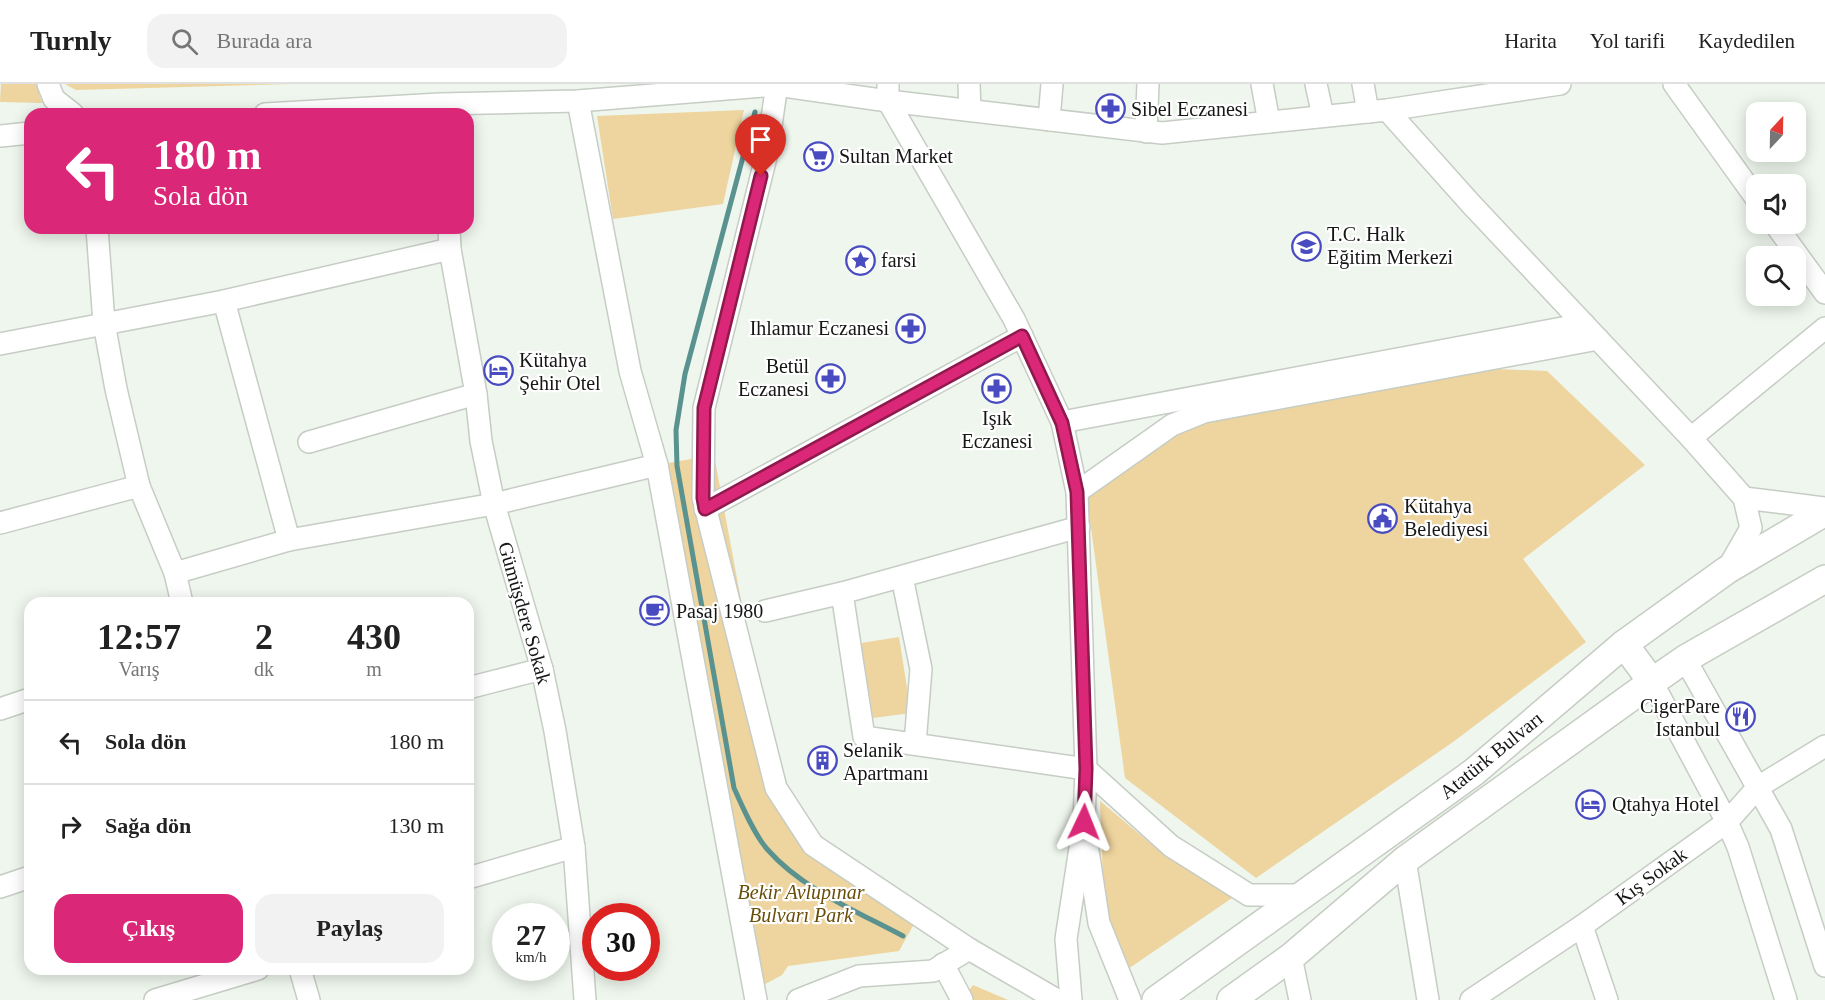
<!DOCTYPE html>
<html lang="tr">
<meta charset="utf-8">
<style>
body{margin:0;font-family:"Times New Roman",serif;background:#f2f2f2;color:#222;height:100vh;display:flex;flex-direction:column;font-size:22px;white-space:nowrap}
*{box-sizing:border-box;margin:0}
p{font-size:20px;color:#767676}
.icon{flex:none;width:33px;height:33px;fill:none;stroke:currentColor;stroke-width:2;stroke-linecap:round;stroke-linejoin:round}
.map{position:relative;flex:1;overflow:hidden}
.drawer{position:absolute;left:24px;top:513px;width:450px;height:378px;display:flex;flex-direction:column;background:#fff;border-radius:18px;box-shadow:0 3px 15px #0003}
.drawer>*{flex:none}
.banner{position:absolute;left:24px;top:24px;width:450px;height:126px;border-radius:18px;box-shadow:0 3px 15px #0003;background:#db2777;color:#fff;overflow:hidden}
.needle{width:39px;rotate:22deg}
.tools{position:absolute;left:1746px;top:18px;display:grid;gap:12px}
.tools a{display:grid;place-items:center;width:60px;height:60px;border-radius:12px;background:#fff;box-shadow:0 3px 15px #0003;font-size:30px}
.speed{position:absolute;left:492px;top:819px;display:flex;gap:12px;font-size:30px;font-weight:700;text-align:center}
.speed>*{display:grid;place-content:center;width:78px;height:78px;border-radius:50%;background:#fff;box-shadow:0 3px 15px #0003;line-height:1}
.speed small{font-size:15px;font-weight:400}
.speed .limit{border:9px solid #d22;background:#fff;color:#111}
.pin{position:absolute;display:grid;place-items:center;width:51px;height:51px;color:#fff;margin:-62px -26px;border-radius:50% 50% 50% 0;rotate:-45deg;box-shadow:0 0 6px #0007}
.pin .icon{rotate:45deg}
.me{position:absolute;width:66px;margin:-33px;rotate:2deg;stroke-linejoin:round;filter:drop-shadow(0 0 4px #0008)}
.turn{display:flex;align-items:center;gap:21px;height:126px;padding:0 30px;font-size:27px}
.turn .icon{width:78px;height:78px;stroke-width:2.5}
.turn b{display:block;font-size:42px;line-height:51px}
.eta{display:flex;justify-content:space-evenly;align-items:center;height:102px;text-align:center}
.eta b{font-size:36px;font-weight:700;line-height:42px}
.cta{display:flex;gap:12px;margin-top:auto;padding:12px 30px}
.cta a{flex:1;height:69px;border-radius:18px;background:#db2777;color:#fff;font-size:24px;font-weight:700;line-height:69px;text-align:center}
.cta a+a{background:#f2f2f2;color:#222}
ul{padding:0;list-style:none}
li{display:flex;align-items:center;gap:18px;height:84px;padding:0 30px;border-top:2px solid #e0e0e0}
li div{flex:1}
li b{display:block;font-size:22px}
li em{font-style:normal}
header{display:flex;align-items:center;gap:36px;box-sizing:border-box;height:84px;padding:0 30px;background:#fff;border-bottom:2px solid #e0e0e0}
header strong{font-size:28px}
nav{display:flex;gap:33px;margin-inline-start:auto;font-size:21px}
.search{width:420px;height:54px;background:#f2f2f2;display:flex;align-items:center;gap:15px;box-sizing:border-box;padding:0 21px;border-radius:18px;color:#767676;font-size:22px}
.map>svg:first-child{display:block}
.green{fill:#eed49e}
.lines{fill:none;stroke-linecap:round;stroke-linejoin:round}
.stream{stroke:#5a9290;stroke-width:5}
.minor-casing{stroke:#c6cdc4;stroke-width:24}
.major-casing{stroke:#c6cdc4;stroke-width:30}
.minor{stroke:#fff;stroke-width:21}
.major{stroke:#fff;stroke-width:27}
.route-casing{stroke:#8e194d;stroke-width:15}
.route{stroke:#db2777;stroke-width:10}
.labels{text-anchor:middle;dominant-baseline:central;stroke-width:4.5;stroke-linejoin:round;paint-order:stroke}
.poi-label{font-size:20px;fill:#151714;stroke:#fff;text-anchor:start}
.street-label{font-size:20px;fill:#151714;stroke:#fff}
.park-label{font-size:20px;font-style:italic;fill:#684e08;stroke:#fff}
</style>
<header>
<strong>Turnly</strong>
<div class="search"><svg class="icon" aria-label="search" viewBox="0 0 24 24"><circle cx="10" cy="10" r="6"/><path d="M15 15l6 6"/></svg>Burada ara</div>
<nav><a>Harita</a><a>Yol tarifi</a><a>Kaydedilen</a></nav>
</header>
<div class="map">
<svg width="1825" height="916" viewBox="0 0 1825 916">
<rect width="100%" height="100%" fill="#eef6ed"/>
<g class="green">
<polygon points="1,0 36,0 42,19 0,18"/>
<polygon points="65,0 290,0 76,6"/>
<polygon points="744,26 723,120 613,135 597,32"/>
<polygon points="1471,284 1547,287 1645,381 1523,475 1586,558 1453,658 1256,794 1125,694 1086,407 1204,328"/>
<polygon points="714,371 776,704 834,768 924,822 899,867 788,882 782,891 756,905 657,381"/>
<polygon points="899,553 911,629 873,634 861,559"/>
<polygon points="1100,717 1163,770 1235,812 1125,887 1104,826"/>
<polygon points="973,901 1008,916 969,916 966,911"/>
</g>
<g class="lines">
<path class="stream" d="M755 28 685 290 676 346 677 382 734 704C742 722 754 750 767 765 802 805 856 827 903 852"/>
<defs>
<g id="minor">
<polyline points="48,0 54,15 73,30"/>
<polyline points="777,0 767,69 704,324 703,414 776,704 813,761 969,865 1057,916"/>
<polyline points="888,0 888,17 1014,235 1062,338 1077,408 1086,685 1084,738 1066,855 1071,916"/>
<polyline points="969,0 970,26"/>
<polyline points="1262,0 1269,38"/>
<polyline points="1316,0 1323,32"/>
<polyline points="1363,0 1368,28"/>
<polyline points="1674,0 1756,114"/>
<polyline points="578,17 630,287 657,381 756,916"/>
<polyline points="1387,26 1471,120 1691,354 1744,414 1751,444 1727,486"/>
<polyline points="265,30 440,20 578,17 777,1 888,17 1162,49 1387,26 1560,0"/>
<polyline points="1049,36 1052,0"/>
<polyline points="1146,48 1148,0"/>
<polyline points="0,52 30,49"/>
<polyline points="1775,140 1825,209"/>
<polyline points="97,144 104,239 116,305 139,402 175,489 182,519"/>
<polyline points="449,144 450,165 476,310 481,357 494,420 542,585 555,647 574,763 585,916"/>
<polyline points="224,217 289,456"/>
<polyline points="0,260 224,217 450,165"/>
<polyline points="1062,338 1584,240"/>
<polyline points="1691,354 1825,244"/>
<polyline points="309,358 476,310"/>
<polyline points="1077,408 1172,341 1204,328 1598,255"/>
<polyline points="1744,414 1825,424"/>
<polyline points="705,425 1022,252"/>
<polyline points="0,439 139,402"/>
<polyline points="1079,443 842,509 864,653 1086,685 1171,762 1249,811 1302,811"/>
<polyline points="175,489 289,456 494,420 657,381"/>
<polyline points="902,493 921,585 915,660"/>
<polyline points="765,527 842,509"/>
<polyline points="1685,575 1781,745 1825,882"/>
<polyline points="1652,598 1727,738 1738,763 1786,916"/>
<polyline points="468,604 542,585"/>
<polyline points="0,625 30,615"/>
<polyline points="1087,760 1099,839 1130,916"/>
<polyline points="1405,776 1428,916"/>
<polyline points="468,794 574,763"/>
<polyline points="0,803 30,793"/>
<polyline points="1582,842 1607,916"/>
<polyline points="1291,873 1300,916"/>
<polyline points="943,880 962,916"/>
<polyline points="300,885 309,916"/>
<polyline points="155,916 258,885"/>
<polyline points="798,916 859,892 933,887 969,865"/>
<polyline points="1471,916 1582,842 1727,738 1758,703 1825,662"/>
</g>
<g id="major">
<polyline points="1624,560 1652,598"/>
<polyline points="1156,916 1474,688 1624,560 1727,486 1825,428"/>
<polyline points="1231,916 1291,873 1405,776 1652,598 1685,575 1825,495"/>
</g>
</defs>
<use href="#minor" class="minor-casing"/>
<use href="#major" class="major-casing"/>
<use href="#minor" class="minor"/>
<use href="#major" class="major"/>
</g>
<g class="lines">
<defs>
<polyline id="route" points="761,92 704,324 703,414 705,425 1022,252 1062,339 1077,408 1086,685 1084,738"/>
</defs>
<use href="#route" class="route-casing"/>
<use href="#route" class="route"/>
</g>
<defs>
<symbol id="pharmacy-ring" viewBox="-11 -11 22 22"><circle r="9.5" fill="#fff" stroke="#494bc1" stroke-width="1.5"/><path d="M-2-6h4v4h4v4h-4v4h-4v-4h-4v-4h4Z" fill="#494bc1"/></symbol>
<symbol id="supermarket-ring" viewBox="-11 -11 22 22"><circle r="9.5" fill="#fff" stroke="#494bc1" stroke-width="1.5"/><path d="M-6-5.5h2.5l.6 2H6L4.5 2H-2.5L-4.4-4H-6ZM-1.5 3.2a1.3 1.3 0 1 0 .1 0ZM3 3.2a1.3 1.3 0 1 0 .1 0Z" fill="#494bc1"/></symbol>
<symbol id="school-ring" viewBox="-11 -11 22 22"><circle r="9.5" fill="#fff" stroke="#494bc1" stroke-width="1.5"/><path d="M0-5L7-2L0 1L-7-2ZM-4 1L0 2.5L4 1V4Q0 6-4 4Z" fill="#494bc1"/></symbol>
<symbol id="sight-ring" viewBox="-11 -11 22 22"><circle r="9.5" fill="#fff" stroke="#494bc1" stroke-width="1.5"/><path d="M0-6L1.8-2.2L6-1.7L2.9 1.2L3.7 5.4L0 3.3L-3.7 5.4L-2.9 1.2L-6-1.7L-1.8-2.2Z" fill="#494bc1"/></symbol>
<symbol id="hotel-ring" viewBox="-11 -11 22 22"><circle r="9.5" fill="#fff" stroke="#494bc1" stroke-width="1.5"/><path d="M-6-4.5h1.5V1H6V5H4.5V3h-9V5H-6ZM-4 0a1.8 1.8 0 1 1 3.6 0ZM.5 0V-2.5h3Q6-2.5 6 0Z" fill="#494bc1"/></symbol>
<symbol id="civic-ring" viewBox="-11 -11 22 22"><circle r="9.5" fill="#fff" stroke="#494bc1" stroke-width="1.5"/><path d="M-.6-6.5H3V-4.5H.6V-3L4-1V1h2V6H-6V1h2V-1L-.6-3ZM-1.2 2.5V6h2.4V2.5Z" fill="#494bc1"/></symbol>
<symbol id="cafe-ring" viewBox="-11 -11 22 22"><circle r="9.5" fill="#fff" stroke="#494bc1" stroke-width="1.5"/><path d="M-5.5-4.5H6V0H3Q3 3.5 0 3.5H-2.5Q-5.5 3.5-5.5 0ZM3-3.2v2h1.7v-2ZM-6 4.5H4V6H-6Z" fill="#494bc1"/></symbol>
<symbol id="restaurant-ring" viewBox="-11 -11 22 22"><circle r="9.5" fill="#fff" stroke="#494bc1" stroke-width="1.5"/><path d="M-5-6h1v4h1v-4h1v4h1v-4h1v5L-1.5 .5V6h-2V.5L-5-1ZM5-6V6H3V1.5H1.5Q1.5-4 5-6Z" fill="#494bc1"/></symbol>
<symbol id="building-ring" viewBox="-11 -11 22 22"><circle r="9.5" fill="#fff" stroke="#494bc1" stroke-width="1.5"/><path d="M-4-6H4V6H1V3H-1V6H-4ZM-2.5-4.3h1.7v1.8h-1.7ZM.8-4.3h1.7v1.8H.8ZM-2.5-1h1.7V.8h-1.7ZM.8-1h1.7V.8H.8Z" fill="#494bc1"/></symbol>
</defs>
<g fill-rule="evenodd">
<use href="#pharmacy-ring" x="1094" y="8" width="33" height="33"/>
<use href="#supermarket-ring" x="802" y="56" width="33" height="33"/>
<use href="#school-ring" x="1290" y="146" width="33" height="33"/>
<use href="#sight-ring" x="844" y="160" width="33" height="33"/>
<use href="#pharmacy-ring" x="894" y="228" width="33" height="33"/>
<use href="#hotel-ring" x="482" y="270" width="33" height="33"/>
<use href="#pharmacy-ring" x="814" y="278" width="33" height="33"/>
<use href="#pharmacy-ring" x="980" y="288" width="33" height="33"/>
<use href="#civic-ring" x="1366" y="418" width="33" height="33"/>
<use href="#cafe-ring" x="638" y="510" width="33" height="33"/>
<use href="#restaurant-ring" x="1724" y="616" width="33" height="33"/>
<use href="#building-ring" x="806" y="660" width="33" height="33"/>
<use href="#hotel-ring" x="1574" y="704" width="33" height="33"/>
</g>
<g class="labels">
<g class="poi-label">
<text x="1131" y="25">Sibel Eczanesi</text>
<text x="839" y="72">Sultan Market</text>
<text x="1327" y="150">T.C. Halk<tspan x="1327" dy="23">Eğitim Merkezi</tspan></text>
<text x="881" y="176">farsi</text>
<text x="889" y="244" text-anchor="end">Ihlamur Eczanesi</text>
<text x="519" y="276">Kütahya<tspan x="519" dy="23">Şehir Otel</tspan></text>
<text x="809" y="282" text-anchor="end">Betül<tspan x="809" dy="23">Eczanesi</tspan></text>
<text x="997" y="334" text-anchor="middle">Işık<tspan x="997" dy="23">Eczanesi</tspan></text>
<text x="1404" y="422">Kütahya<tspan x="1404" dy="23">Belediyesi</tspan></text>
<text x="676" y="527">Pasaj 1980</text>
<text x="1720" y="622" text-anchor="end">CigerPare<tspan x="1720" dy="23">Istanbul</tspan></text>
<text x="843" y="666">Selanik<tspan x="843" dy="23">Apartmanı</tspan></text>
<text x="1612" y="720">Qtahya Hotel</text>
</g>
<g class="street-label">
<text transform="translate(525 529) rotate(74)">Gümüşdere Sokak</text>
<text transform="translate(1491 671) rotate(-39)">Atatürk Bulvarı</text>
<text transform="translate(1651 792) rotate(-36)">Kış Sokak</text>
</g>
<g class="park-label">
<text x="801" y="808">Bekir Avlupınar<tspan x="801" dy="23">Bulvarı Park</tspan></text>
</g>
</g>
</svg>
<div class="tools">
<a><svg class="needle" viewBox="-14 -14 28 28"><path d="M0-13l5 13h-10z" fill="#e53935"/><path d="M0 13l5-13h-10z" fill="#767676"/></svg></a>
<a><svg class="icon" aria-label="sound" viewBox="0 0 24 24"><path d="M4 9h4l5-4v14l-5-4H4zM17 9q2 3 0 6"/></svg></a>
<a><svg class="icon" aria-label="search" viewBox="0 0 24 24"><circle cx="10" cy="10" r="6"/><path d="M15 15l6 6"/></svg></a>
</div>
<div class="speed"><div>27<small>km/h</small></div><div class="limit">30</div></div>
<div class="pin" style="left:761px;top:92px;background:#d93025"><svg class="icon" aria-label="arrive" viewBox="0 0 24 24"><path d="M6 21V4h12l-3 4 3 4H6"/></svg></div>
<svg class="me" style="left:1084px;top:738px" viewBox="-20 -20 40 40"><path d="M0-17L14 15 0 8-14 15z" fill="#db2777" stroke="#fff" stroke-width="4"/></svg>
<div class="banner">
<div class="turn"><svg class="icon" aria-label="left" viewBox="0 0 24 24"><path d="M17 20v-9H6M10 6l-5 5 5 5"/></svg><div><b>180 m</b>Sola dön</div></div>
</div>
<section class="drawer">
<div class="eta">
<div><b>12:57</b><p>Varış</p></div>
<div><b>2</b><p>dk</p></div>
<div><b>430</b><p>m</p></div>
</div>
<ul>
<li><svg class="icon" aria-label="left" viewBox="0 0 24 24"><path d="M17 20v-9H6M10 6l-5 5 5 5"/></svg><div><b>Sola dön</b></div><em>180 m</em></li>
<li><svg class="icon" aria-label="right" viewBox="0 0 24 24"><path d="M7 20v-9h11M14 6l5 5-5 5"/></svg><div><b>Sağa dön</b></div><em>130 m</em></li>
</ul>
<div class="cta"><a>Çıkış</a><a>Paylaş</a></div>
</section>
</div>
